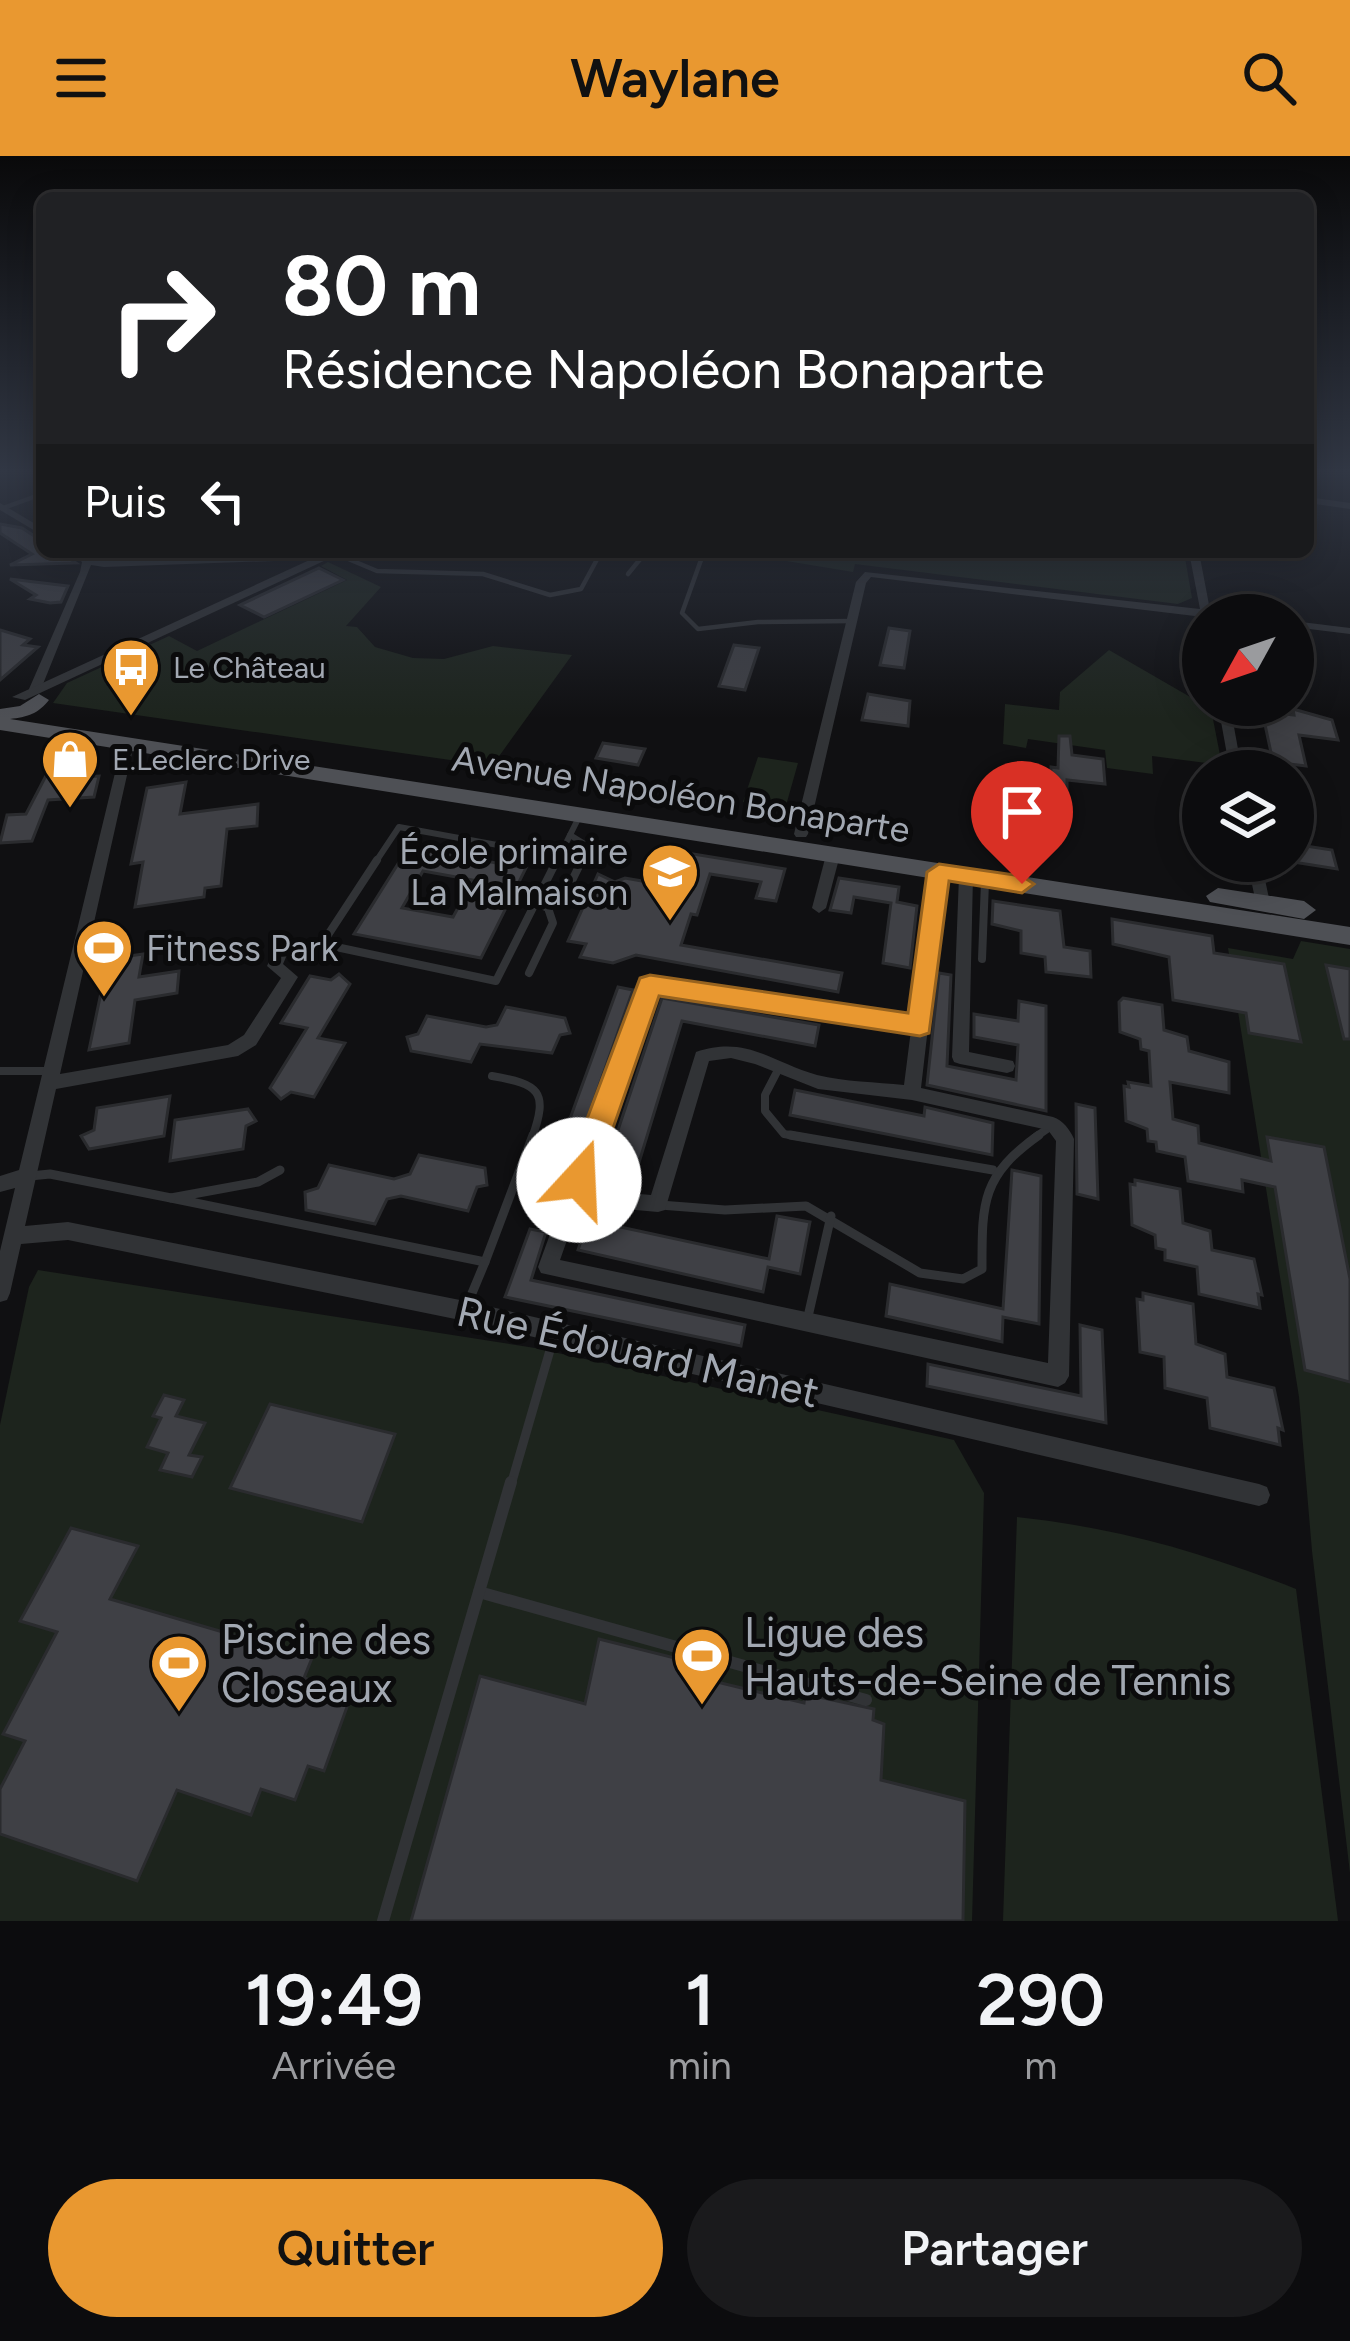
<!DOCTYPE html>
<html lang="fr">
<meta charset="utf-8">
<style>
body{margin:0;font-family:Figtree,sans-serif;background:#1a1a1c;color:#f1f3f6;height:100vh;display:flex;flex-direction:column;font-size:45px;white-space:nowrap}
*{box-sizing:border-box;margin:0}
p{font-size:39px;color:#9a9b9e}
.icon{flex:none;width:66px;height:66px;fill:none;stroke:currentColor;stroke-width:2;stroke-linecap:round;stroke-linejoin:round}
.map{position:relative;height:1765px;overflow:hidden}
.side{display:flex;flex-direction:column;background:#0c0c0e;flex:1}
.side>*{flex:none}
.banner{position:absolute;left:36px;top:36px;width:1278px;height:366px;border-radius:18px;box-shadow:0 6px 30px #0003,0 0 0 3px #2c2c2e;background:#202124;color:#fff;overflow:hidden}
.needle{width:78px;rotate:230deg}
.controls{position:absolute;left:1182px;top:438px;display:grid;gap:24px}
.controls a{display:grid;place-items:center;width:132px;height:132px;border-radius:50%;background:#0c0c0e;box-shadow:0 6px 30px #0003,0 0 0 3px #2c2c2e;font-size:60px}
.pin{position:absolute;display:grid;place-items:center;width:102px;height:102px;color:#fff;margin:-123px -51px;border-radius:50% 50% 50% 0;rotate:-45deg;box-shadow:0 0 12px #0007}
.pin .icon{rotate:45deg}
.me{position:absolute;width:132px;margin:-66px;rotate:20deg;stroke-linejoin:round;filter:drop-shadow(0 0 9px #0008)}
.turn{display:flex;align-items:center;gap:42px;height:252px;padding:0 48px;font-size:54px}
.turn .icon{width:156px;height:156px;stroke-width:2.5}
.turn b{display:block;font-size:84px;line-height:102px}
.then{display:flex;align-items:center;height:114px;padding:0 48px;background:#0003;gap:24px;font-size:45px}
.eta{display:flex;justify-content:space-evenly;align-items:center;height:204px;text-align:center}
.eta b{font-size:72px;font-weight:600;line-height:84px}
.action{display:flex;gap:24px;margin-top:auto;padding:24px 48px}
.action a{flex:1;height:138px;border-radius:72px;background:#e99830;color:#111;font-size:48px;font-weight:600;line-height:138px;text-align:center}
.action a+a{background:#1a1a1c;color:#f1f3f6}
header{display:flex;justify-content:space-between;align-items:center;height:156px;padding:0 48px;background:#e99830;color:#111;font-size:54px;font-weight:600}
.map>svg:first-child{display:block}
.green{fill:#1d241d}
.building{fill:#3f4045;stroke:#2a2b2e;stroke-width:3;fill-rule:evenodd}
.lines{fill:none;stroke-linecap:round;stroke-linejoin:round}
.service-far4{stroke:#313336;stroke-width:4.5}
.service-far3{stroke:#313336;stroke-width:6}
.service-far2{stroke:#313336;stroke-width:8}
.service-far1{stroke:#313336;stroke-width:9}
.service{stroke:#313336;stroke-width:12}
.minor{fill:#313336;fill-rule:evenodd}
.tertiary{fill:#313336;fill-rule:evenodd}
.primary{fill:#4e5055;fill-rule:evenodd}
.route{fill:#e99830;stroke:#97631f;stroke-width:3}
.labels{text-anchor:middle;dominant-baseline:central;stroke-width:10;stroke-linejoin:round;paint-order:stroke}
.far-poi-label{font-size:30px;fill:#a2a8b2;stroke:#0b0b0c;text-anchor:start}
.street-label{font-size:36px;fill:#a2a8b2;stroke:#0b0b0c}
.poi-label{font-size:36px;fill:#a2a8b2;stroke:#0b0b0c;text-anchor:end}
.near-street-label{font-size:42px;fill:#a2a8b2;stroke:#0b0b0c}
.near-poi-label{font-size:42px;fill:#a2a8b2;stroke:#0b0b0c;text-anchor:start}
</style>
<header><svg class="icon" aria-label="menu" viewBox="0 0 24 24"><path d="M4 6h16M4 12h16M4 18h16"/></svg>Waylane<svg class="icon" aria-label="search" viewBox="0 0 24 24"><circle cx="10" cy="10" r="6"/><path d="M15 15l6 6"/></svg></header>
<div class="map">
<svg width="1350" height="1765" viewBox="0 0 1350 1765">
<rect width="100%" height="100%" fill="#101012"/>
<g class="green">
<polygon points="732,396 1184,396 1192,442 1178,448 855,408 853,416"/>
<polygon points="328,406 381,431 346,470 357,471 375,491 413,502 444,503 493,490 572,499 492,610 53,547 67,527 169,480 197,495 347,424 321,410"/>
<polygon points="1109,494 1211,553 1222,609 1152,600 1153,618 1107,612 1105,594 1028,583 1026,592 1003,588 1005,548 1059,554 1060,536"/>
<polygon points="758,601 798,607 785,653 743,646"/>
<polygon points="1301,785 1350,793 1350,1717 1312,1395 1299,1241 1228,792 1293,803"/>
<polygon points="38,1114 535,1192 954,1284 984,1337 972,1765 0,1765 0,1269 29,1131"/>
<path d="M1017 1361C1119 1372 1201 1396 1296 1433L1338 1765H1003Z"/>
</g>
<g class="building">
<polygon points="0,368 22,372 42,385 42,396 60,396 76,407 10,409 32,398 0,377"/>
<polygon points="319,412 343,424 264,461 240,449"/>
<polygon points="10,423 68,430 61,446 50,447 30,443 36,439"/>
<polygon points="889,472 910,475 904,512 880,509"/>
<polygon points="0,474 30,483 23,489 38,491 0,524"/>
<polygon points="734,489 759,492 745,534 719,530"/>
<polygon points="868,538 910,545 908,570 862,564"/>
<polygon points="1293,553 1332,564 1338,584 1299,579 1306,610 1273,606 1264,564 1272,565 1269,556 1294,559"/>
<polygon points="1059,580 1070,580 1072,599 1103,603 1105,628 1067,624 1067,656 1026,653 1026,631 1050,634 1051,611 1058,612"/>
<polygon points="603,587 645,593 638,609 596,602"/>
<polygon points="50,612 60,616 57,622 99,620 94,641 48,644 32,685 0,687 7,659 26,658"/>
<polygon points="186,626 180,658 258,648 257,670 227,673 221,730 205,732 204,741 135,751 143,706 131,708 147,632"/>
<polygon points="1006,641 1026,644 1023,677 1003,674"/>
<polygon points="1293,688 1332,694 1337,713 1293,706"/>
<path d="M408 692 526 712 481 802 354 778ZM423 715 473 724 453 761 402 752Z"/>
<polygon points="687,697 785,713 776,745 756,742 761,726 710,718 697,759 691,758 681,789 842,817 838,836 636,799 613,807 580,801 586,788 568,785 598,718 615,726 625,722 642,725 670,744"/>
<polygon points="839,722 899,731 897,746 917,750 910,812 883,807 891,747 854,741 851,757 830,754"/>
<polygon points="993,745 1060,755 1064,791 1090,795 1091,821 1046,816 1045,801 1021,797 1021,775 992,768"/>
<polygon points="1112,763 1212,780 1214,797 1284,808 1301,886 1249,877 1246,857 1173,844 1169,801 1113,788"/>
<polygon points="143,798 139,821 179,815 177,837 135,844 129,887 89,894 108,803"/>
<polygon points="1326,809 1350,813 1350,883 1344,883"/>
<polygon points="939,817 951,819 947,910 1016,924 1018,889 974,881 974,858 1018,865 1019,845 1046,850 1046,955 927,929"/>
<polygon points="339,818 350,828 318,882 345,887 314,941 291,936 281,943 270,932 307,872 281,867 310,820 331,824"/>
<polygon points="618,831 633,834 589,958 572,1005 556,1001"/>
<polygon points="662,842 819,869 815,890 682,865 634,1023 604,1016"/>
<polygon points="1123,842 1162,849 1164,874 1187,881 1189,895 1229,906 1229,937 1170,926 1173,963 1198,970 1199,987 1271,1005 1267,981 1324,991 1350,1123 1350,1226 1305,1214 1275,1031 1242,1024 1243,1036 1188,1025 1185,1001 1157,995 1156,986 1148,985 1147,973 1126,965 1124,930 1129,931 1128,926 1151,930 1149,895 1141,893 1140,883 1120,876 1119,846"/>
<polygon points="506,851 565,862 570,877 560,879 552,897 480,888 471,906 411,895 407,881 418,878 427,860 486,871 497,869"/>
<polygon points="795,934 924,960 925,951 993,967 992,999 790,959"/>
<polygon points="170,940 164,980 89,993 81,980 94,974 97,952"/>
<polygon points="1076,948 1095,952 1098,1043 1077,1038"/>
<polygon points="248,953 256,965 246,970 243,993 170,1005 175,964"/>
<polygon points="419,999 485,1012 487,1029 477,1031 468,1055 401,1040 387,1043 375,1068 306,1054 305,1036 318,1032 329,1009 394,1023 410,1018"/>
<polygon points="1012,1014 1041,1020 1039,1168 1003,1161 1002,1186 886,1160 890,1128 1003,1153"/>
<polygon points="1135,1024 1180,1033 1183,1067 1210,1075 1212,1094 1254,1103 1262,1139 1258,1138 1260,1152 1199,1138 1197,1111 1165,1104 1165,1094 1156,1092 1155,1079 1132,1069 1130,1028 1135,1029"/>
<polygon points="777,1060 810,1066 800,1118 768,1111 763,1136 578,1094 588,1064 769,1103"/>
<polygon points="530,1073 546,1076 531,1124 745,1169 741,1190 505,1141"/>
<polygon points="1143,1137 1193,1148 1196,1188 1225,1198 1227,1221 1274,1232 1283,1274 1278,1272 1280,1289 1210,1272 1207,1242 1165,1232 1164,1201 1140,1196 1137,1143 1143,1144"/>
<polygon points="1080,1169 1102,1174 1106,1267 927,1230 928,1208 1081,1240"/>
<polygon points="164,1239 184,1244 176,1260 205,1267 189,1299 202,1301 192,1321 160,1314 168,1297 147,1291 161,1262 153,1260"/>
<polygon points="270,1248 395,1278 362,1366 230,1332"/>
<polygon points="71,1372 138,1390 110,1443 312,1502 304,1522 352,1537 324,1615 308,1610 295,1644 261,1633 251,1659 177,1634 137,1725 0,1678 0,1633 25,1585 3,1578 57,1476 20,1465"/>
<polygon points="599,1483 699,1508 696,1521 804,1547 805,1538 874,1553 873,1564 884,1568 881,1624 965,1645 963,1765 411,1765 480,1520 585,1548"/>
</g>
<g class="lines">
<g class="service-far4">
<polyline points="3,352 42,338"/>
<polyline points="695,396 701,404 682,457 698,473 758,466 851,465"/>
<polyline points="334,397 377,415 483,418 550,439 581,433 601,396"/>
<polyline points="628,418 646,396"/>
</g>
<g class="service-far3">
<polyline points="570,679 583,687 580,707"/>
<polyline points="375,707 399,671 558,700"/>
<polyline points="556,707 579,661"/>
</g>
<g class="service-far2">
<polyline points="377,704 322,788 496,825 557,704"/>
<polyline points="563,743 582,704"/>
<polyline points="982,803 985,726"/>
<polyline points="529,817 553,767 548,752 535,746"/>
<polyline points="779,912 765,939 765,955 784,978 807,982"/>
<polyline points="0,915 49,915"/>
<path d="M492 920C539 928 549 935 532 982"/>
<polyline points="1034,982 1050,971"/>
</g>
<g class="service-far1">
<polyline points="790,979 993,1014"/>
<polyline points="280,1014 258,1026 171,1042 485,1106 533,979"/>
<polyline points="30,1020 50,1018 171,1042"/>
<path d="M660 1049 725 1054 806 1050 920 1117 963 1123 982 1113C982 1047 981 1020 1039 979"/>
<polyline points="465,1154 485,1106"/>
<polyline points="807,1165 831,1060"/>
<polyline points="511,1329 555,1177"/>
</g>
<g class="service">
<polyline points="479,1436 866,1544"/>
<polyline points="383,1765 511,1326"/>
</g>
<g class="minor">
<polygon points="1308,341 1350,347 1350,353 1308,347"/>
<polygon points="0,347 42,372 42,379 0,354"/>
<path d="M69 396C82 396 91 403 104 405L329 397 334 400 329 403 104 411 91 409 41 533 31 536 29 533 80 416 82 406Z"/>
<polygon points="1189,396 1199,396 1210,454 1228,459 1203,459 1203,461 871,421 866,427 808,678 806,681 796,681 794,678 856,426 865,416 1200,453"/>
<polygon points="1293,465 1350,472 1350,478 1293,471"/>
<polygon points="1218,549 1230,549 1242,615 1230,615"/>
<polygon points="128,584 134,588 60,918 228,889 244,879 281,822 267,810 277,788 287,788 290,792 283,808 298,821 256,889 238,900 56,933 25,1070 68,1066 465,1145 1259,1328 1267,1331 1270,1339 1267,1347 1259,1350 465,1165 68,1084 21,1088 10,1137 7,1144 0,1146 0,1095 15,1032 0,1036 0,1020 19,1014 122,588"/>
<polygon points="833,694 840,699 826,752 819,757 812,752 826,699"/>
<polygon points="1247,705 1261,705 1270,747 1268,751 1263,752 1256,747"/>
<path d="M939 711 946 716 921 932 1053 961C1063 964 1070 974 1074 983L1069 1220 1065 1227 1058 1231 541 1117 538 1111 643 825 649 823 913 862 932 716ZM655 836 911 874 904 929C876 926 845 926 817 919 771 906 747 879 696 896L651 1039 606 1035 589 1021ZM731 902 755 908 818 933 912 944 1048 974 1056 985 1048 1207 560 1104 583 1039 602 1051 658 1056 665 1054 709 905Z"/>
<polygon points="966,715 973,720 969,896 1013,905 1015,910 1013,915 1007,917 960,908 954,906 952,901 959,720"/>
</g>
<polygon class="tertiary" points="327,396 343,396 25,544 12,541"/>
<g class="primary">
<path d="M39 538 49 544C38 558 27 561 10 563L1350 771V789L0 574V553L20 550Z"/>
<polygon points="1218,732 1304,745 1316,754 1304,763 1210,746 1206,740"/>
</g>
</g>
<linearGradient id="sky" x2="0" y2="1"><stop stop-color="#09090a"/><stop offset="0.56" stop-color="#313744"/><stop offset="1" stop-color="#313744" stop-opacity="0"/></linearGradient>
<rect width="1350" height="563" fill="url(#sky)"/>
<polygon class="route" points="939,708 1022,720 1034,728 1022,737 949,725 929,877 920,880 659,840 595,1024 590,1033 579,1037 569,1033 564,1024 640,822 650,819 908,857 927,716"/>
<defs>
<symbol id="bus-pin" viewBox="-11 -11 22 30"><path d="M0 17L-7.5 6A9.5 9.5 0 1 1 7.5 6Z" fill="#e99830" stroke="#0b0b0c"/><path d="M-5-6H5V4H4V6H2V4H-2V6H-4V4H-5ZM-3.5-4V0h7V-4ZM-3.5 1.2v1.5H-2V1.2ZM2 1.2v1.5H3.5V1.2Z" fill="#fff"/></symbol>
<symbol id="shop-pin" viewBox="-11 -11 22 30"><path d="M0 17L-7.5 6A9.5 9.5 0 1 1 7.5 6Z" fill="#e99830" stroke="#0b0b0c"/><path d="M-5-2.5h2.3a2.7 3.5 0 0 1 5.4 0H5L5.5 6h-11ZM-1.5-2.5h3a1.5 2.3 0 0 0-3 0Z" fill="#fff"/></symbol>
<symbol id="school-pin" viewBox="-11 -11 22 30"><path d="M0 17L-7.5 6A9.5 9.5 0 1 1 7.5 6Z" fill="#e99830" stroke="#0b0b0c"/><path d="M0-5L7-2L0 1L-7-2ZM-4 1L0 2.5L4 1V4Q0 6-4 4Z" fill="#fff"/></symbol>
<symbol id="stadium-pin" viewBox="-11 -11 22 30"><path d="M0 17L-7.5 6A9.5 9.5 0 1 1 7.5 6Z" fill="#e99830" stroke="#0b0b0c"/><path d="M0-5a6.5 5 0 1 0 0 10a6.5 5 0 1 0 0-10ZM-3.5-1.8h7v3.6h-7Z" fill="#fff"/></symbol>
</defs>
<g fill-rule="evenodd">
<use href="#bus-pin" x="98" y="478" width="66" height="90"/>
<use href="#shop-pin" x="37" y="570" width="66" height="90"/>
<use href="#school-pin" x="637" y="683" width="66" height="90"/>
<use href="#stadium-pin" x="71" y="759" width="66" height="90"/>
<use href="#stadium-pin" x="669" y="1467" width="66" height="90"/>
<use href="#stadium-pin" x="146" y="1474" width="66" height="90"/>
</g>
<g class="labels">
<g class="far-poi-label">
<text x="173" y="511">Le Château</text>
<text x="112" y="603">E.Leclerc Drive</text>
</g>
<g class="street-label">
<text transform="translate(681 638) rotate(9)">Avenue Napoléon Bonaparte</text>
</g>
<g class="poi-label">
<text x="628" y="695">École primaire<tspan x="628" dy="41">La Malmaison</tspan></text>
<text x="146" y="792" text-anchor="start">Fitness Park</text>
</g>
<g class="near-street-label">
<text transform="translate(638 1196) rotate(13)">Rue Édouard Manet</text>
</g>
<g class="near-poi-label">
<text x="744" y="1476">Ligue des<tspan x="744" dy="48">Hauts-de-Seine de Tennis</tspan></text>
<text x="221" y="1483">Piscine des<tspan x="221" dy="48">Closeaux</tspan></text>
</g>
</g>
</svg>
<div class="controls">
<a><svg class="needle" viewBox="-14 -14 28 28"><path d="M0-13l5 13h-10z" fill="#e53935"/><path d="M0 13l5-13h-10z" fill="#9a9b9e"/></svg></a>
<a><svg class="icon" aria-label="layers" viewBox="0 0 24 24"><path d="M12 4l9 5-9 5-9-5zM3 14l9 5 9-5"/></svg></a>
</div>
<div class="pin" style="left:1022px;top:728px;background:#d93025"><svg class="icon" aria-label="arrive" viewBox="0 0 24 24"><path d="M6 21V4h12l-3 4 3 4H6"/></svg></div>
<svg class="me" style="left:579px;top:1024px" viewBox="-20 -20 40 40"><circle r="19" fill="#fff"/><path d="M0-13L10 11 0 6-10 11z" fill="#e99830"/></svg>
<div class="banner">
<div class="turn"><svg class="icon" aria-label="right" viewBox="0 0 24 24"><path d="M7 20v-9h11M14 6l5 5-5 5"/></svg><div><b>80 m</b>Résidence Napoléon Bonaparte</div></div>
<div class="then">Puis<svg class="icon" aria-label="left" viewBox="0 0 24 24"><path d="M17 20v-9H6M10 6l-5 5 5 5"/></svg></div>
</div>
</div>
<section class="side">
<div class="eta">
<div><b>19:49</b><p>Arrivée</p></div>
<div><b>1</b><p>min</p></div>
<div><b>290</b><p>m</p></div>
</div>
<div class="action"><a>Quitter</a><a>Partager</a></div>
</section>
